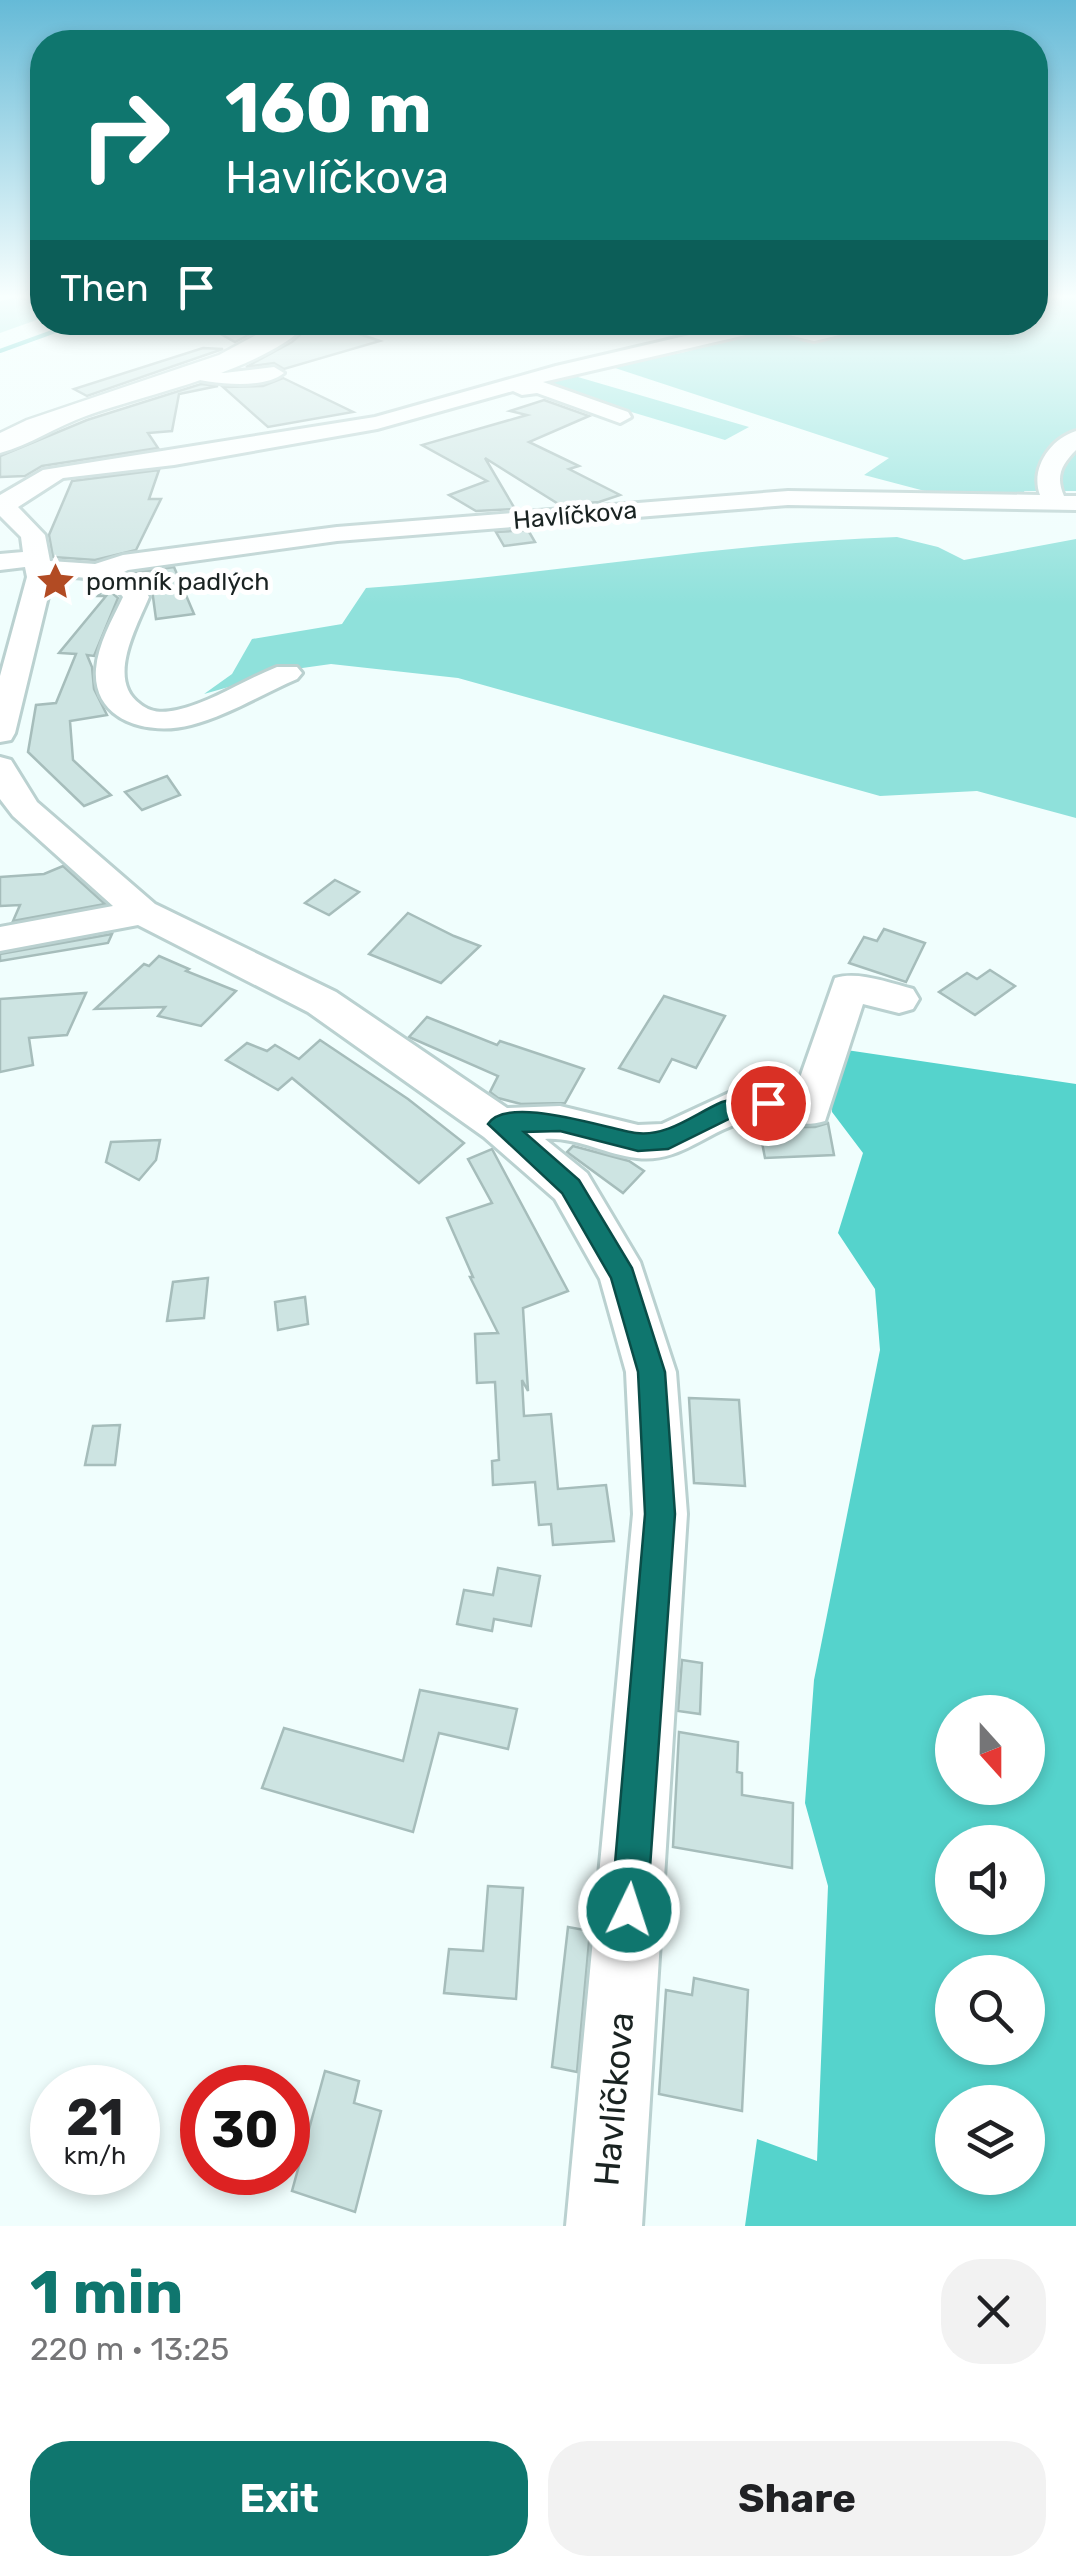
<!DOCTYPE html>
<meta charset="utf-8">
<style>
body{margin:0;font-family:Rubik,sans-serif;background:#f2f2f2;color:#202124;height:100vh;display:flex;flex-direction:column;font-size:38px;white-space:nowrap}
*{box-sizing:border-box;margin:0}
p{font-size:32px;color:#757577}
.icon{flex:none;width:55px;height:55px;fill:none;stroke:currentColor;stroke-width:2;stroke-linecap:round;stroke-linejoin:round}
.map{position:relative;height:2226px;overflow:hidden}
.side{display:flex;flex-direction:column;background:#fff;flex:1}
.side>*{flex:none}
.banner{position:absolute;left:30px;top:30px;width:1018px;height:305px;border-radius:40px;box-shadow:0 5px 15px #0003;background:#0f766e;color:#fff;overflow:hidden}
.needle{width:65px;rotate:159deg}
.fabs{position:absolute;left:935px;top:1695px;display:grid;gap:20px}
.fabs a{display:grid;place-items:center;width:110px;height:110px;border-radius:50%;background:#fff;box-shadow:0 5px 15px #0003;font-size:50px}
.speed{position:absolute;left:30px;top:2065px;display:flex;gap:20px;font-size:50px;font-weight:700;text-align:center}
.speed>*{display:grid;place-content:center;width:130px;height:130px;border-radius:50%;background:#fff;box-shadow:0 5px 15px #0003;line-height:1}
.speed small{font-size:25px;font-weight:400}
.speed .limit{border:15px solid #d22;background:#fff;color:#111}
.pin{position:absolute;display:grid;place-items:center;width:85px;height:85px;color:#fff;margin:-42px;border:5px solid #fff;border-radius:50%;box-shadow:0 2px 10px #0007}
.me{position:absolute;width:110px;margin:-55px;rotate:4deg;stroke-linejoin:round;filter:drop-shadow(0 0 8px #0008)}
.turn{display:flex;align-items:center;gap:35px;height:210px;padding:0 30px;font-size:45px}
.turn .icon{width:130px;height:130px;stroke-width:2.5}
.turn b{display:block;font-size:70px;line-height:85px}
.then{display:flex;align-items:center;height:95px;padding:0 30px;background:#0003;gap:20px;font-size:38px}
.round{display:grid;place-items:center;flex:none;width:105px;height:105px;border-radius:40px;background:#f2f2f2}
.overview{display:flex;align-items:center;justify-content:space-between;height:170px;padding:0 30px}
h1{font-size:60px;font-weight:700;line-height:75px;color:#0f766e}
.button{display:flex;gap:20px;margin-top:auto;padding:20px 30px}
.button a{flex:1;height:115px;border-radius:40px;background:#0f766e;color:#fff;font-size:40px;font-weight:700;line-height:115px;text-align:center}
.button a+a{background:#f2f2f2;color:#202124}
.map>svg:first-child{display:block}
.green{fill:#8fe1db}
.forest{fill:#55d3cc;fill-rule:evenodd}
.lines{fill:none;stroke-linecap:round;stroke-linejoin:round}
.stream{stroke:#42c3bd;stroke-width:4}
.building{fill:#cde4e2;stroke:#a6bdbb;stroke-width:2.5}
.minor-casing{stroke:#bad1d0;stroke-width:6}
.major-casing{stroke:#bad1d0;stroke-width:5}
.minor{fill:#fff;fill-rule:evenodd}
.major{fill:#fff;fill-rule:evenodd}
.route{fill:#0f766e;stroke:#0a4d48;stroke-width:2.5}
.labels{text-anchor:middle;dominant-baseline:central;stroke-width:10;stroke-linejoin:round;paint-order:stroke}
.far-street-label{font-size:25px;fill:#1a2322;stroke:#fff}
.far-poi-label{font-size:25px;fill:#1a2322;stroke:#fff;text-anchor:start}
.near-street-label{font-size:35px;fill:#1a2322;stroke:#fff}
</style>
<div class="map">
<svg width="1076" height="2226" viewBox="0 0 1076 2226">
<rect width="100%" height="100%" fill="#f0fefd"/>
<g class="green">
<polygon points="29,294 42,294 42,318 0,333 0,301"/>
<polygon points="1035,294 1076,294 1076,491 1024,491 1027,498 959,500 864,475 889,458 612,367 685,352 725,337 769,331 800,340 814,334 789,326 799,323 1035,322"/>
<polygon points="571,375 749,427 725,440 538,384"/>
<path d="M897 537 938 547 964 560 1076 539V818L977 791 880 796 458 678 331 664 288 670 204 694 232 674 252 639 342 624 366 588C543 576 719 543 897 537Z"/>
</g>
<path class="forest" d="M833 1048 1076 1084V2226H745L757 2139 817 2161 828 1886 805 1803 814 1680 880 1350 875 1289 838 1233 863 1153 832 1112ZM952 1712H1028V1788H952ZM952 1842H1028V1918H952ZM952 1972H1028V2048H952ZM952 2102H1028V2178H952Z"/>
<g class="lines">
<polyline class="stream" points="0,351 80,322"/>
</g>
<g class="building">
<polygon points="200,322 249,322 267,325 235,342"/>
<polygon points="323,322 380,341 284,369 274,363 246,367 292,342 310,326"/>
<polygon points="203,348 223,349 87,396 74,389"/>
<polygon points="283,378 353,412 268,427 223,387 263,386"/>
<polygon points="201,384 218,386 179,394 172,431 148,433 158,448 42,466 25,476 0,477 0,456 87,420"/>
<polygon points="544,400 589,416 529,442 579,466 569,469 620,495 599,502 560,505 485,458 515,509 476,511 449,495 487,481 422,445 527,415 510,411"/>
<polygon points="159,470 149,499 161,499 136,550 95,560 53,557 49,535 72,481"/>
<polygon points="528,530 535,542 504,546 496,532"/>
<polygon points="174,567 194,614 156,619 151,582 147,586 133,573"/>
<polygon points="105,587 118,598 94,656 87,655 92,667 94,689 107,715 70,721 73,760 111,795 84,806 28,752 36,705 56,703 76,654 59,653 106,596 98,596"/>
<polygon points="167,776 180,795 142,810 125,792"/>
<polygon points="63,866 105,904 13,921 20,905 0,906 0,877 44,874"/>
<polygon points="335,880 359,892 329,915 305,903"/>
<polygon points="408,913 454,936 480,946 441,983 369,954"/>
<polygon points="884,929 925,943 906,982 849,963 864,937 877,941"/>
<polygon points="112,934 108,943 0,961 0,954"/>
<polygon points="159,956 189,969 186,971 236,991 201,1026 158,1016 165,1007 95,1009 144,964 149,966"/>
<polygon points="990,970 1015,986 975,1015 939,992 967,973 977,979"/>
<polygon points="86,993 67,1035 29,1038 33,1065 0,1072 0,999"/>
<polygon points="664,996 725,1016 696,1068 672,1059 659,1082 619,1068"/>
<polygon points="427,1017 497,1045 500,1041 584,1069 565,1103 521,1104 498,1098 490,1092 498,1076 409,1037"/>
<polygon points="320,1040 408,1099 464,1143 419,1183 292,1078 278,1090 226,1060 247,1043 267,1051 275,1045 299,1059"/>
<polygon points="828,1123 834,1155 765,1158 759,1127 815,1127"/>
<polygon points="160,1140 156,1160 139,1180 106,1162 111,1142"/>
<polygon points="573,1146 629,1161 644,1171 623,1193 567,1152"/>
<polygon points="492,1149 568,1291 523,1308 528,1391 522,1380 524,1416 551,1414 558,1489 606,1485 614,1541 553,1545 551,1524 539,1525 535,1482 493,1485 492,1461 499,1460 495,1382 477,1383 475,1334 498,1333 470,1277 473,1277 447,1218 492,1203 468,1159"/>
<polygon points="208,1278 204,1318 167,1321 173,1282"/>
<polygon points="305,1297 308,1324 278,1330 275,1302"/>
<polygon points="689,1398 739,1400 745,1486 694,1483"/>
<polygon points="120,1425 115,1465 85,1465 93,1426"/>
<polygon points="498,1568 540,1576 531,1626 494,1619 492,1631 457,1624 464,1590 493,1595"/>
<polygon points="682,1660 702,1663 700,1714 678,1711"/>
<polygon points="420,1690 517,1709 508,1749 439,1733 413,1832 262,1788 284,1728 403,1761"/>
<polygon points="679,1732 738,1742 737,1772 742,1773 742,1795 793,1803 792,1868 673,1847"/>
<polygon points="488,1886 523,1888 516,1999 444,1993 449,1949 483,1951"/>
<polygon points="568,1927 590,1931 577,2072 552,2067"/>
<polygon points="694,1978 748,1990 742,2111 659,2094 666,1990 692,1995"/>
<polygon points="325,2071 359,2081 354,2103 381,2111 355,2212 292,2191"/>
</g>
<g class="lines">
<defs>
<g id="minor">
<path d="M745 322H789L814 329 852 322H895L814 341 767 330 543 382 628 412 631 417 620 423 537 393 522 395 513 391 377 429 174 465 63 478 18 507 45 535 50 561 95 564 123 555 337 527 788 491 1040 495C1030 469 1050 439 1076 431V450C1062 464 1055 476 1064 496H1076V510L788 505 337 541 128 570 124 572 140 581 149 597C137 626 106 680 140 704 151 713 163 713 177 710 212 702 244 680 277 667H297L302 673 297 679C262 694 229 715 191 725 150 736 92 722 96 669 98 644 112 620 123 597 108 576 77 577 53 576L15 733 11 740 0 742V676L27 577 25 567 0 570V554L23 552 21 537 0 516V495L43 470 375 417 556 366Z"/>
<path d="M189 366 224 373 274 367 284 373C262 391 208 383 182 376V368Z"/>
<path d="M0 757 11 760 37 802 155 904 336 992 507 1108 560 1106 638 1125 662 1124 731 1092 767 1087 795 1092 835 978C859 971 889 983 913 989L919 999 913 1009 899 1013 863 1004 825 1121C797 1130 769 1114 740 1123 704 1134 678 1163 637 1158 606 1155 577 1137 545 1139L587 1173 640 1262 676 1372 687 1514 642 2226H566L633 1514 626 1372 600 1279 555 1199 484 1137 308 1012 138 925 0 951V927L113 906 13 816 0 799Z"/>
</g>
<path id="major" d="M280 322H309C267 370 146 394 86 416 57 426 30 445 0 453V433L27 420 219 355Z"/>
</defs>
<use href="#minor" class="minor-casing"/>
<use href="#major" class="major-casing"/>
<use href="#minor" class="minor"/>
<use href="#major" class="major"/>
</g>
<linearGradient id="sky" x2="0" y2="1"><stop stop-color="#65bad7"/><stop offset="0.49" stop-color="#f8fffe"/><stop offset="1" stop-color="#f8fffe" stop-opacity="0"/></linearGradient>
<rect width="1076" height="605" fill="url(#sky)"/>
<path class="route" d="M768 1095 779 1103 775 1109 735 1116 668 1149 638 1151 560 1131 524 1132 579 1180 632 1268 665 1372 675 1514 647 1910 641 1922 629 1927 616 1922 611 1910 645 1514 638 1372 611 1278 562 1193 488 1124C507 1094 607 1129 636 1133 668 1137 694 1114 722 1102 736 1097 753 1097 768 1095Z"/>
<defs>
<symbol id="sight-bare" viewBox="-9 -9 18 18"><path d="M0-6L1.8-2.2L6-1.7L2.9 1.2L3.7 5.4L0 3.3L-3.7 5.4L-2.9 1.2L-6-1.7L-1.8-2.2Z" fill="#b24b23" stroke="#fff" stroke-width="2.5" paint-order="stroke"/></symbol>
</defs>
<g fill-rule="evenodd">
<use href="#sight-bare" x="28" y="554" width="55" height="55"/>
</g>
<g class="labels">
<g class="far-street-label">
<text transform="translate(575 515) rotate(-5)">Havlíčkova</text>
</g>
<g class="far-poi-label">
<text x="86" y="581">pomník padlých</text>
</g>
<g class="near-street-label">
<text transform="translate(614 2099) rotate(-85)">Havlíčkova</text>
</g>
</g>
</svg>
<div class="fabs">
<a><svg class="needle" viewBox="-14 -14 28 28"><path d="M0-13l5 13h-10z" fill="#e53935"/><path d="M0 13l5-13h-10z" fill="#757577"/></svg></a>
<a><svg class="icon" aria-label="sound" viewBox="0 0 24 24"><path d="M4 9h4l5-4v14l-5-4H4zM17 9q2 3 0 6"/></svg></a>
<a><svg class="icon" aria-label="search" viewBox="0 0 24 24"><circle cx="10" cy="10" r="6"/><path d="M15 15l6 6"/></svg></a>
<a><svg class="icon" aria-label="layers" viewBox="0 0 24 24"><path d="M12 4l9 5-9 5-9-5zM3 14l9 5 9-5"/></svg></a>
</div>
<div class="speed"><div>21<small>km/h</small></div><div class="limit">30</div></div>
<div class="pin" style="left:768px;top:1103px;background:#d93025"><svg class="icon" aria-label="arrive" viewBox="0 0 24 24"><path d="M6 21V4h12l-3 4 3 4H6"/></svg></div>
<svg class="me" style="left:629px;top:1910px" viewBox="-20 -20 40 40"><circle r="17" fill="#0f766e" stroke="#fff" stroke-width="3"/><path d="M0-11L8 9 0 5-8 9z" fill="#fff"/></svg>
<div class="banner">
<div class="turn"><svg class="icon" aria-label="right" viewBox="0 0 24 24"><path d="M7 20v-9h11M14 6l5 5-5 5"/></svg><div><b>160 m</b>Havlíčkova</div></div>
<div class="then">Then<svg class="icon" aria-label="arrive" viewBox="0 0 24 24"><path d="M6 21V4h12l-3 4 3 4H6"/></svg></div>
</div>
</div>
<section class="side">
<div class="overview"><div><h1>1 min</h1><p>220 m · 13:25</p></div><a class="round"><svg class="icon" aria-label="close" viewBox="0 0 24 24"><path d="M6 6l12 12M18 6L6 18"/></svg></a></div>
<div class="button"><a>Exit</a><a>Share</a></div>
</section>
